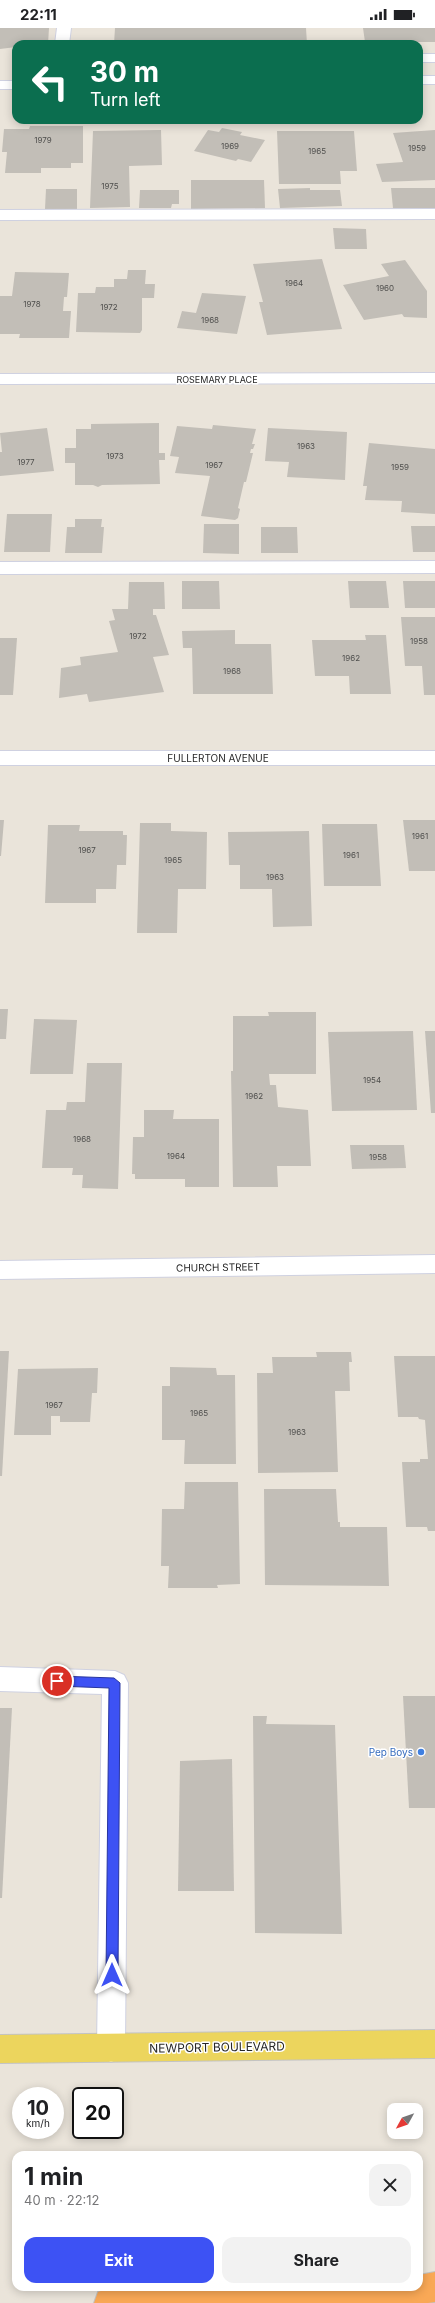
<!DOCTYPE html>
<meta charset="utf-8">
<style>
body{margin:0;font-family:Inter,sans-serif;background:#f2f2f2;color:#202124;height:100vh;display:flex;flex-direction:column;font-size:15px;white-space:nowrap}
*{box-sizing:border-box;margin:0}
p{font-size:13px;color:#757577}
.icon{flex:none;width:22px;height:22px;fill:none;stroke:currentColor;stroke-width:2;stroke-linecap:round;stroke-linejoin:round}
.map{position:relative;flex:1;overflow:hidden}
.panel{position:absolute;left:12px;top:2123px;width:411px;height:140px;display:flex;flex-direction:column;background:#fff;border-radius:12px;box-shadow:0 2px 10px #0003}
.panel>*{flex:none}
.guide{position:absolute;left:12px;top:12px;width:411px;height:84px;border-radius:12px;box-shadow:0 2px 10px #0003;background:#0b6e4f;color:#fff;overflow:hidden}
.needle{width:26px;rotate:230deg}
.controls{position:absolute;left:387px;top:2075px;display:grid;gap:8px}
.controls a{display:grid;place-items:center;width:36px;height:36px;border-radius:8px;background:#fff;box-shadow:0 2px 10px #0003;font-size:20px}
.speed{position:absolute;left:12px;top:2059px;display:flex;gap:8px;font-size:20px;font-weight:700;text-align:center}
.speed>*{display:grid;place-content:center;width:52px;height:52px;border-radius:50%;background:#fff;box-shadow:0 2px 10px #0003;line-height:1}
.speed small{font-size:10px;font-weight:400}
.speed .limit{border:2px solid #111;border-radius:6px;background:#fff;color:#111}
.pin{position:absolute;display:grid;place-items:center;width:34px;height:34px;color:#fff;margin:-17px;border:2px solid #fff;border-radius:50%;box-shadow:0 1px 4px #0007}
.me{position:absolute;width:44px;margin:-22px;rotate:0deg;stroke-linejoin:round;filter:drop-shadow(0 0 3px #0008)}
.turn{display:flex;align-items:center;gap:14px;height:84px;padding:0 12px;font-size:18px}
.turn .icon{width:52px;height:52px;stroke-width:2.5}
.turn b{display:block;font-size:28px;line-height:34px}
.round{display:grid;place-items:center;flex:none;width:42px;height:42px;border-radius:12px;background:#f2f2f2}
.overview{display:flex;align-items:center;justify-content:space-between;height:68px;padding:0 12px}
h1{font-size:24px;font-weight:700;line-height:30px}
.primary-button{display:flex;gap:8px;margin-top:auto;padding:8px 12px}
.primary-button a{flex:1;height:46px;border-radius:12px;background:#3d52f4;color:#fff;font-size:16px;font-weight:700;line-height:46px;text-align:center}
.primary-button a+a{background:#f2f2f2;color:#202124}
.status{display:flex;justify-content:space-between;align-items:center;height:28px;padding:0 20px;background:#fff;direction:ltr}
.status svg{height:11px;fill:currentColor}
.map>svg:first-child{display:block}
.building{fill:#c2beb7}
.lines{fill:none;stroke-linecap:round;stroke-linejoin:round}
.minor-casing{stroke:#cfd1e1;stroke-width:2}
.major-casing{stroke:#c3c3c3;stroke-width:2}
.highway-casing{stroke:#c3c3c3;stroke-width:2}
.minor{fill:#fff;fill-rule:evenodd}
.major{fill:#ecd55d;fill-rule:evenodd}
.highway{fill:#f9a856;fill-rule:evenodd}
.route{fill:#3d52f4;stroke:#28359f}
.shop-dot{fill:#3f7fe0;stroke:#fff;stroke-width:1.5}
.labels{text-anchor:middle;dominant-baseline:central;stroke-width:3;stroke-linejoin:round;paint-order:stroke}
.number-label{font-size:8px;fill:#4e4e4c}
.far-street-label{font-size:9px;fill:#282828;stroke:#fff}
.street-label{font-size:10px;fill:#282828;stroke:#fff}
.shop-label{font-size:10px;fill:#366cbe;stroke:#fff;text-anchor:end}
.near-street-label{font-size:12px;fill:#282828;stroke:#fff}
</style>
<div class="status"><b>22:11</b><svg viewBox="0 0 49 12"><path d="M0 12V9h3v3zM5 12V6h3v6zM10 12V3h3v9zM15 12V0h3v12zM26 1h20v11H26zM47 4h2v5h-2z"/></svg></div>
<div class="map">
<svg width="435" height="2275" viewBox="0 0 435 2275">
<rect width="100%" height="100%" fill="#eae4da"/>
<g class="building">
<polygon points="0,0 49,0 48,16 16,16 16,19 0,21"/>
<polygon points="115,0 306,0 307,16 114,16"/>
<polygon points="363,0 435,0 435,14 365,14"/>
<polygon points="30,98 83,98 83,135 71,135 71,140 41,140 41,145 5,145 7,124 2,124 4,101 29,101"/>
<polygon points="222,100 242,104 240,107 265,112 251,134 238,131 236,133 194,123 208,102 219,104"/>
<polygon points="161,102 162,137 129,138 130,179 90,180 93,103"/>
<polygon points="435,102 435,152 382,154 376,136 403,134 393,105"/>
<polygon points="277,103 354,103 357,143 340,143 341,156 279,156"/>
<polygon points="191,152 264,152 265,180 191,181"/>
<polygon points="310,160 310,162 340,162 342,178 280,180 278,161"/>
<polygon points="391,160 435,160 435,180 393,180"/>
<polygon points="46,161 77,161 77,181 45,181"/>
<polygon points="140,162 179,162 179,176 172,176 171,180 139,180"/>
<polygon points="333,200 366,201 367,221 335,221"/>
<polygon points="322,231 342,301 267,307 259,274 263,274 253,236"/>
<polygon points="405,232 427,263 427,290 404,289 402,286 364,292 343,257 389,248 381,236"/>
<polygon points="128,242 146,242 145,256 155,256 154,270 142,270 142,302 140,305 76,304 78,265 95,265 96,259 114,259 114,251 127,251"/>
<polygon points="15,244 69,245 67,269 64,269 63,283 71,283 69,310 19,310 20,306 0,306 0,268 12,268"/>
<polygon points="202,265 246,268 237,306 177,300 182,283 196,285"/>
<polygon points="159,395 159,425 165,425 165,432 159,432 160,456 102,457 98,459 93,457 75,457 75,435 65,435 65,420 76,420 76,401 91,401 91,396"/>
<polygon points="213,397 256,401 252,416 255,416 253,421 251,421 250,425 253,425 246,454 244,454 238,480 240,481 238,490 235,492 201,488 210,448 175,445 179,429 170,428 177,398 212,401"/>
<polygon points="47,400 54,443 0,448 0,424 2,424 0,405"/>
<polygon points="268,400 347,404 345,452 287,449 289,434 265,433"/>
<polygon points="369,415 435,421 435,486 401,484 402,473 365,472 367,458 363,458"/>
<polygon points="7,486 52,486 50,524 4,524"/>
<polygon points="75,491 102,491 101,499 104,499 102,525 65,525 67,499 75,499"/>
<polygon points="204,496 239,496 239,526 203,525"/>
<polygon points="411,498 435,498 435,524 413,524"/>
<polygon points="261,499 297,499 298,525 261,525"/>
<polygon points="182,553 219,553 220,581 182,581"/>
<polygon points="348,553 386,553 389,580 350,580"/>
<polygon points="403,553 435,553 435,580 405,580"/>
<polygon points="129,554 164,554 165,581 153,581 153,587 156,587 169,627 153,629 164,664 89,674 87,666 59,670 61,640 81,637 80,629 118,624 109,593 115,592 112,581 128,581"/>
<polygon points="401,589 435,589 435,667 424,667 422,638 405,638"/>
<polygon points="235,602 235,616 271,616 273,666 193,666 192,620 183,620 182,603"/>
<polygon points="365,607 386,607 391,666 350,666 349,648 315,648 312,612 366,612"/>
<polygon points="0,610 17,610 13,667 0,667"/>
<polygon points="0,792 4,792 1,828 0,828"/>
<polygon points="403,792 435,792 435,843 409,843"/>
<polygon points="140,795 171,795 171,803 207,804 206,861 178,861 177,905 137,905"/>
<polygon points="322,796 377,796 381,858 324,858"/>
<polygon points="48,797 80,797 79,803 123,803 123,807 127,807 126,837 117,837 116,861 96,861 96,875 45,875"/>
<polygon points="309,803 312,898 273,899 272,861 240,861 240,837 229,837 228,804"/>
<polygon points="0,981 8,981 6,1011 0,1011"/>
<polygon points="268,984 316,984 316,1046 269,1046 270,1057 276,1057 278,1079 308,1082 311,1138 277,1138 278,1159 233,1159 231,1043 233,1043 233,988 269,988"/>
<polygon points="34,991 77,992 73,1046 30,1046"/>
<polygon points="413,1003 417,1082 332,1083 328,1004"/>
<polygon points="425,1003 435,1003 435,1085 431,1085"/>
<polygon points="87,1035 122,1035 118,1161 82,1160 83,1147 72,1147 73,1140 42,1140 46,1082 66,1082 67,1074 85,1074"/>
<polygon points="144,1082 174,1082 173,1091 219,1091 219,1159 185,1159 185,1151 135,1151 135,1146 132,1146 133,1109 144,1109"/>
<polygon points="350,1117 404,1117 406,1140 352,1141"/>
<polygon points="0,1323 9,1323 2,1448 0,1448"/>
<polygon points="316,1324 351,1324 352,1334 349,1334 350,1363 335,1363 338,1444 258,1445 257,1345 273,1345 272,1329 317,1329"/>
<polygon points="394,1328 435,1328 435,1503 428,1503 427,1499 406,1499 402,1434 420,1434 420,1431 428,1431 425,1392 419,1391 418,1389 398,1389"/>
<polygon points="170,1339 216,1340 217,1347 235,1347 236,1436 184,1436 185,1412 162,1412 162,1358 170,1358"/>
<polygon points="98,1340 97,1365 92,1365 90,1394 60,1394 60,1388 51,1388 51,1407 14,1407 18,1341"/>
<polygon points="185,1454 238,1454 240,1556 217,1557 218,1560 168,1560 169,1538 161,1538 162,1481 184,1481"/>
<polygon points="264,1461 336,1461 338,1494 340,1494 340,1499 387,1499 389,1558 265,1557"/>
<polygon points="403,1668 435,1668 435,1780 409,1780"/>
<polygon points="0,1680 12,1680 2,1870 0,1870"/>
<polygon points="253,1688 267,1688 266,1696 335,1697 342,1906 255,1905"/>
<polygon points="232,1731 234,1863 178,1863 180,1733"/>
</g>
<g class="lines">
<defs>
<g id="minor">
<polygon points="57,0 71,0 69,16 55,16"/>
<rect x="419" y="26" width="16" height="8"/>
<rect x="419" y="48" width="16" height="8"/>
<rect x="0" y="53" width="16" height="8"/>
<polygon points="435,181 435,191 0,192 0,182"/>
<polygon points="435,345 435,355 0,356 0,346"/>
<polygon points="435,533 435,545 0,546 0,534"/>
<rect x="0" y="723" width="435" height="14"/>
<polygon points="435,1227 435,1245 0,1251 0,1233"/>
<polygon points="0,1639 115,1643 124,1647 128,1655 125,2020 121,2030 111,2034 101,2030 97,2020 102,1666 0,1663"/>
</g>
<polygon id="major" points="435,2002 435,2030 0,2035 0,2007"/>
<polygon id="highway" points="435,2244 435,2274 428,2275 94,2275 98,2264 109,2260 419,2259 419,2247"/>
</defs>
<use href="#minor" class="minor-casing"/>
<use href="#major" class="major-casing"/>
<use href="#highway" class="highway-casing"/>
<use href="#minor" class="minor"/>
<use href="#major" class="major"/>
<use href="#highway" class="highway"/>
</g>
<polygon class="route" points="57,1648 114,1650 120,1655 118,1947 116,1951 112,1953 108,1951 106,1947 109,1660 57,1658 52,1653"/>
<circle class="shop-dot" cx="421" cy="1724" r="4"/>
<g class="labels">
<g class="number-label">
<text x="43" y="112">1979</text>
<text x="230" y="118">1969</text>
<text x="417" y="120">1959</text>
<text x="317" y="123">1965</text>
<text x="110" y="158">1975</text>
<text x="294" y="255">1964</text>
<text x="385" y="260">1960</text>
<text x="32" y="276">1978</text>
<text x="109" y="279">1972</text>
<text x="210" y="292">1968</text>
<text x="306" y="418">1963</text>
<text x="115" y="428">1973</text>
<text x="26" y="434">1977</text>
<text x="214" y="437">1967</text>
<text x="400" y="439">1959</text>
<text x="138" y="608">1972</text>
<text x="419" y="613">1958</text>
<text x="351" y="630">1962</text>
<text x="232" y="643">1968</text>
<text x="420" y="808">1961</text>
<text x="87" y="822">1967</text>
<text x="351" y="827">1961</text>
<text x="173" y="832">1965</text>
<text x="275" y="849">1963</text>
<text x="372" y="1052">1954</text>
<text x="254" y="1068">1962</text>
<text x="82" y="1111">1968</text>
<text x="176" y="1128">1964</text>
<text x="378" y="1129">1958</text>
<text x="54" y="1377">1967</text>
<text x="199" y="1385">1965</text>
<text x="297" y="1404">1963</text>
</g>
<g class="far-street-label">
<text x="217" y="351">ROSEMARY PLACE</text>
</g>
<g class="street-label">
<text x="218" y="730">FULLERTON AVENUE</text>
<text transform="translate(218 1239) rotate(-1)">CHURCH STREET</text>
</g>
<g class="shop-label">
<text x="413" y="1724">Pep Boys</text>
</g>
<g class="near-street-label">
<text transform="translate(217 2019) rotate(-1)">NEWPORT BOULEVARD</text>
</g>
</g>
</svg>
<div class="controls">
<a><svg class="needle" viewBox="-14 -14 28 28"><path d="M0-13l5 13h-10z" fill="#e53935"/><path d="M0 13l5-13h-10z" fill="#757577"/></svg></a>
</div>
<div class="speed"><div>10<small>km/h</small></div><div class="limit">20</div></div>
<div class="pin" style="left:57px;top:1653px;background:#d93025"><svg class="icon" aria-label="arrive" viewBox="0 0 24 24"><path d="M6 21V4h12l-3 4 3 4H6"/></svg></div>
<svg class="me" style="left:112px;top:1947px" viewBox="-20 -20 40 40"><path d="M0-17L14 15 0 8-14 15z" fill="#3d52f4" stroke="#fff" stroke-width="4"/></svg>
<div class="guide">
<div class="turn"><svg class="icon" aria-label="left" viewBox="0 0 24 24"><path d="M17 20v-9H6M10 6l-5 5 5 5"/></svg><div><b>30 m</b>Turn left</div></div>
</div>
<section class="panel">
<div class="overview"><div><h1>1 min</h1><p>40 m · 22:12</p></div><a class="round"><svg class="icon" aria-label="close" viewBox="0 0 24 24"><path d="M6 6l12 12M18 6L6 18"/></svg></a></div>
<div class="primary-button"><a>Exit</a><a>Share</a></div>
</section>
</div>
